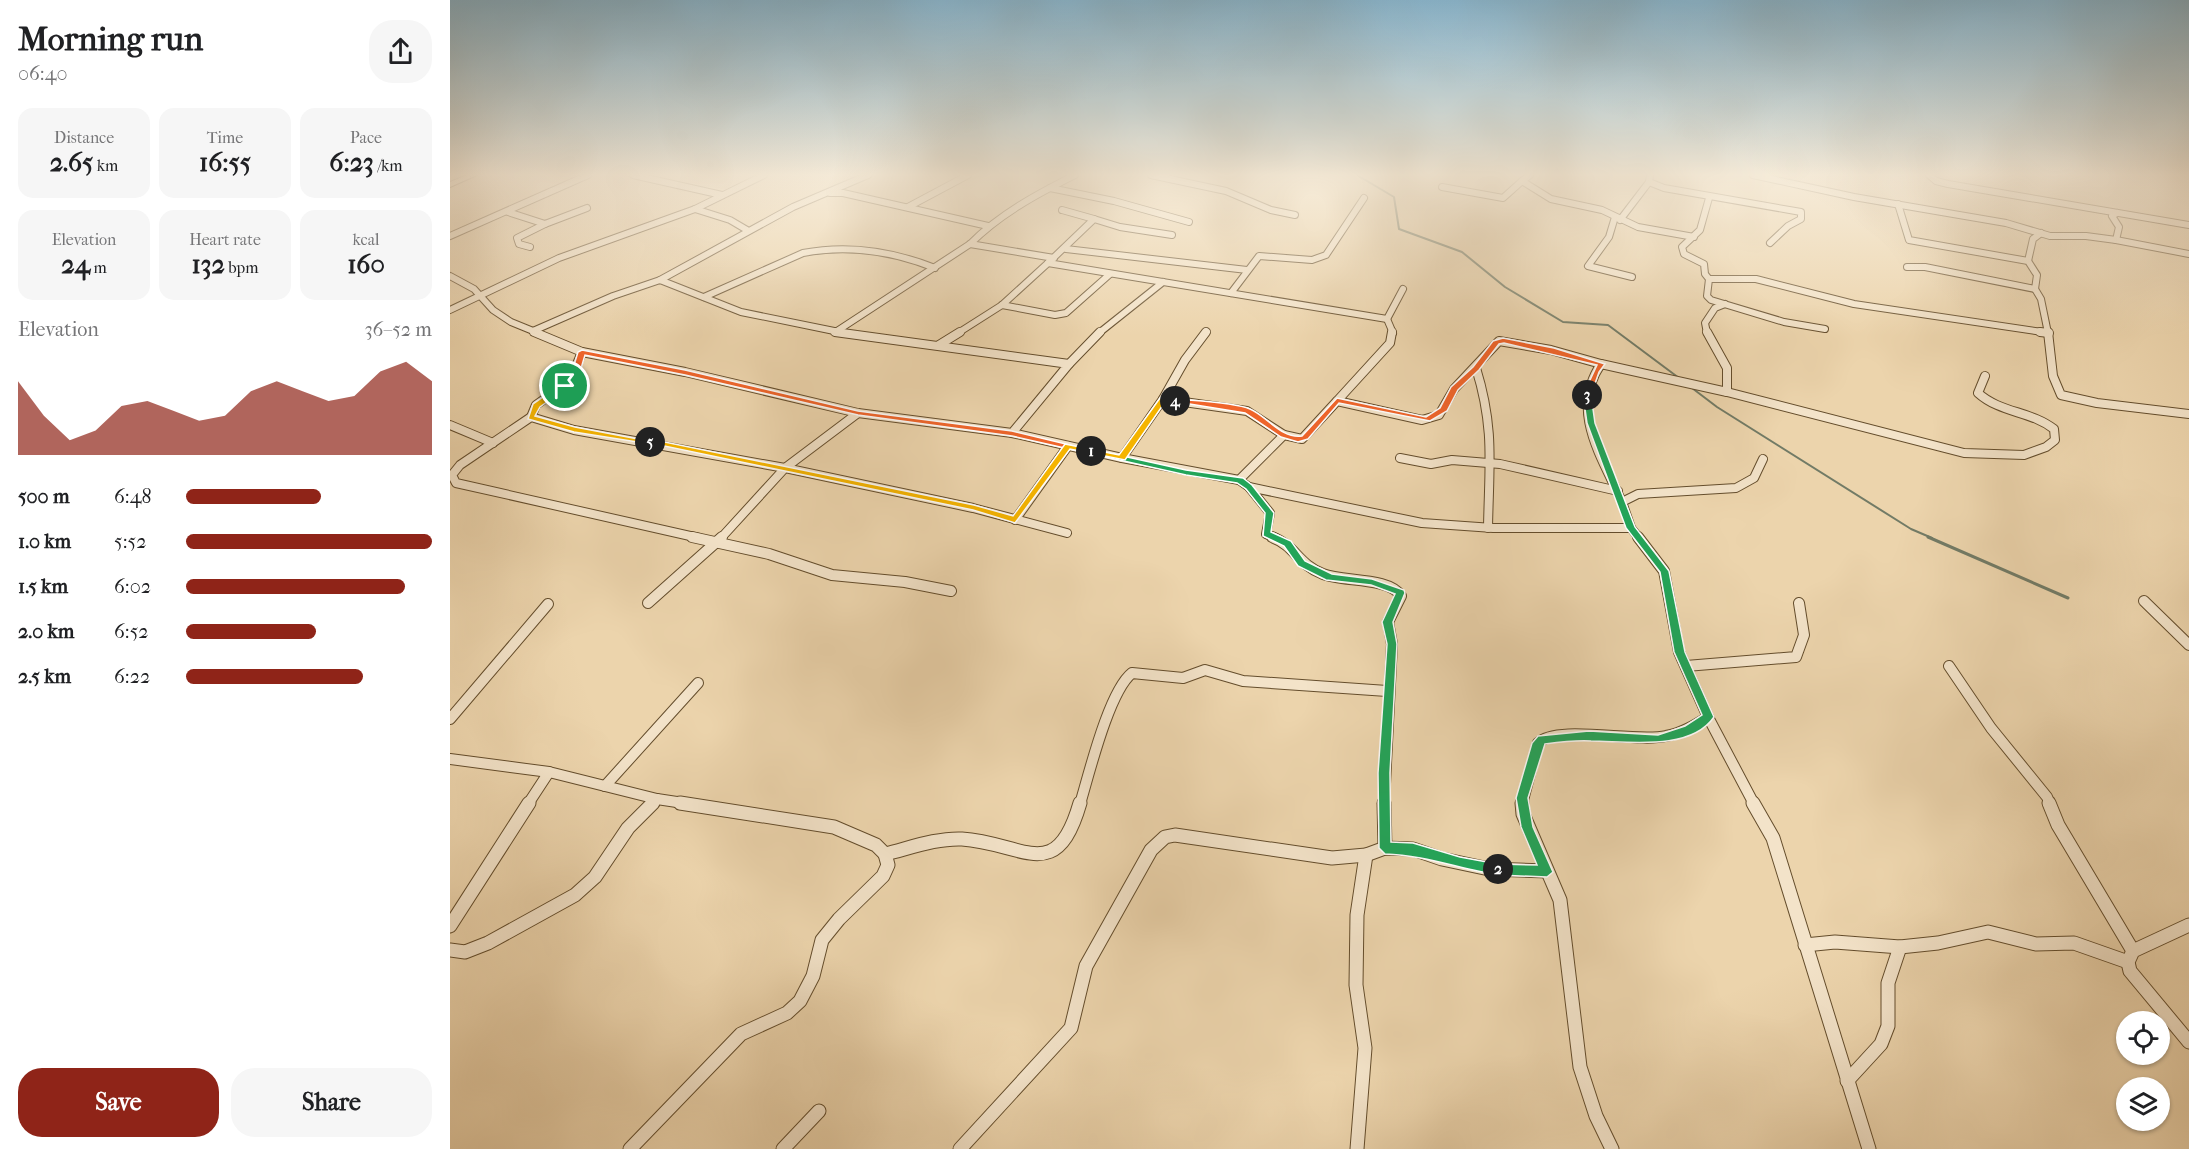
<!DOCTYPE html>
<meta charset="utf-8">
<style>
:root{--surface:#fff;--page:#f6f6f6;--text:#202124;--muted:#757577;--accent:#8f2418}
body{margin:0;font-family:"IM FELL French Canon",serif;background:var(--page);color:var(--text);height:100vh;display:flex;flex-direction:column;font-size:22px;white-space:nowrap}
*{box-sizing:border-box;margin:0}
p{font-size:20px;color:var(--muted)}
.icon{flex:none;width:33px;height:33px;fill:none;stroke:currentColor;stroke-width:2;stroke-linecap:round;stroke-linejoin:round}
.map{position:relative;flex:1;overflow:hidden}
.panel{display:flex;flex-direction:column;background:var(--surface);width:450px}
.panel>*{flex:none}
.fabs{position:absolute;left:1666px;top:1011px;display:grid;gap:12px}
.fabs a{display:grid;place-items:center;width:54px;height:54px;border-radius:50%;background:var(--surface);box-shadow:0 2px 4px #0004;font-size:30px}
.pin{position:absolute;display:grid;place-items:center;width:51px;height:51px;color:#fff;margin:-26px;border:3px solid #fff;border-radius:50%;box-shadow:0 2px 6px #0007}
.km{position:absolute;width:30px;height:30px;margin:-15px;border-radius:50%;background:#222;color:#fff;font-size:16px;line-height:30px;text-align:center}
.round{display:grid;place-items:center;flex:none;width:63px;height:63px;border-radius:24px;background:var(--page)}
.overview{display:flex;align-items:center;justify-content:space-between;height:102px;padding:0 18px}
h1{font-size:33px;font-weight:800;line-height:45px}
.metrics{display:grid;grid-template-columns:repeat(3,1fr);gap:9px;height:102px;padding:6px 18px}
.metrics div{display:grid;align-content:center;border-radius:15px;background:var(--page);text-align:center}
.metrics b{font-size:26px;font-weight:800}
.metrics small{font-size:16px;font-weight:400}
.metrics p{font-size:16px}
.chart{height:168px;padding:12px 18px}
.chart p{display:flex;justify-content:space-between}
.chart svg{width:100%;height:108px;margin-top:6px;fill:var(--accent);opacity:.7}
.cta{display:flex;gap:12px;margin-top:auto;padding:12px 18px}
.cta a{flex:1;height:69px;border-radius:24px;background:var(--accent);color:#fff;font-size:24px;font-weight:800;line-height:69px;text-align:center}
.cta a+a{background:var(--page);color:var(--text)}
ul{padding:0 18px;list-style:none;font-size:20px}
li{display:grid;grid-template-columns:96px 72px 1fr;align-items:center;height:45px}
li i{height:15px;border-radius:8px;background:var(--accent)}
main{display:flex;flex:1;min-height:0}
.map>svg:first-child{display:block}
</style>
<main>
<section class="panel">
<div class="overview"><div><h1>Morning run</h1><p>06:40</p></div><a class="round"><svg class="icon" aria-label="share" viewBox="0 0 24 24"><path d="M12 15V3M7 8l5-5 5 5M5 13v7h14v-7"/></svg></a></div>
<div class="metrics">
<div><p>Distance</p><b>2.65<small> km</small></b></div>
<div><p>Time</p><b>16:55</b></div>
<div><p>Pace</p><b>6:23<small> /km</small></b></div>
</div>
<div class="metrics">
<div><p>Elevation</p><b>24<small> m</small></b></div>
<div><p>Heart rate</p><b>132<small> bpm</small></b></div>
<div><p>kcal</p><b>160</b></div>
</div>
<div class="chart"><p><span>Elevation</span>36–52 m</p>
<svg viewBox="0 0 160 44" preserveAspectRatio="none"><path d="M0 44V14L10 28L20 38L30 34L40 24L50 22L60 26L70 30L80 28L90 18L100 14L110 18L120 22L130 20L140 10L150 6L160 14V44z"/></svg>
</div>
<ul>
<li><b>500 m</b>6:48<i style="width:55%"></i></li>
<li><b>1.0 km</b>5:52<i style="width:100%"></i></li>
<li><b>1.5 km</b>6:02<i style="width:89%"></i></li>
<li><b>2.0 km</b>6:52<i style="width:53%"></i></li>
<li><b>2.5 km</b>6:22<i style="width:72%"></i></li>
</ul>
<div class="cta"><a>Save</a><a>Share</a></div>
</section>
<div class="map">
<svg width="1739" height="1149" viewBox="0 0 1739 1149">
<rect width="100%" height="100%" fill="#ecd4ac"/>
<filter id="stains"><feTurbulence type="fractalNoise" baseFrequency=".00333" numOctaves="4"/><feColorMatrix values="0 0 0 0 .2 0 0 0 0 .09 0 0 0 0 .02 0 0 0 .5 -.17"/></filter>
<radialGradient id="worn" r=".72"><stop offset=".6" stop-color="#630" stop-opacity="0"/><stop offset="1" stop-color="#630" stop-opacity=".3"/></radialGradient>
<g fill="none" stroke-linecap="round" stroke-linejoin="round">
<g stroke="#727b66" stroke-width="2">
<path d="M907,175L944,197L949,229L1012,252L1055,287L1113,322L1158,325L1229,378"/>
<path d="M1242,388L1267,407L1461,529L1482,538"/>
</g>
<path stroke="#727b66" stroke-width="3" d="M1478,537L1618,598"/>
<defs>
<g id="street-far3">
<path d="M183,175L272,195"/>
<path d="M701,175L776,191L821,210L845,215"/>
<path d="M1080,175L1072,181L1101,199L1152,210L1188,227L1244,237"/>
<path d="M1200,175L1199,182L1214,188L1351,212V219L1338,226L1320,243"/>
<path d="M1303,175L1404,197L1556,223L1600,236H1636L1666,240L1669,227L1662,216L1667,213"/>
<path d="M1479,175L1486,181L1498,184L1739,225"/>
<path d="M992,187L1053,198L1072,181"/>
<path d="M600,188L664,201L739,222"/>
<path d="M380,193H393L538,226"/>
<path d="M1259,198L1250,230L1232,247L1234,254L1254,264L1255,274L1259,279L1257,296L1261,300L1334,322L1375,329"/>
<path d="M1448,204L1459,240L1578,261L1587,275L1585,289L1475,267H1457"/>
<path d="M458,207L518,175"/>
<path d="M245,209L280,220L297,230"/>
<path d="M612,210L644,219"/>
<path d="M58,212L95,224L137,208"/>
<path d="M1165,217L1159,237L1138,266L1182,277"/>
<path d="M1170,220L1199,182"/>
<path d="M0,236L138,175"/>
<path d="M1666,240L1739,254"/>
<path d="M520,244L604,258"/>
<path d="M80,247L69,244L67,238L95,224"/>
<path d="M616,249L797,270"/>
<path d="M1578,261L1583,239L1591,233"/>
<path d="M598,263L644,219L670,227L722,235"/>
<path d="M0,276L24,289L43,310L61,322L88,333"/>
<path d="M1259,279H1306L1404,304L1599,333"/>
<path d="M210,280L343,207L418,175"/>
<path d="M1585,289L1591,299L1598,333"/>
<path d="M781,293L809,256L862,260L876,255L914,198"/>
<path d="M254,297L353,253C399,244 442,251 485,268"/>
<path d="M552,305L605,315L616,313L660,274"/>
<path d="M0,310L109,258L245,209L314,175"/>
<path d="M937,319L943,333"/>
<path d="M83,331L163,296L210,280L291,312L394,333"/>
<path d="M387,331L520,244C550,214 587,194 625,175"/>
<path d="M508,333L552,305L598,263L937,319L953,289"/>
<path d="M649,333L713,282"/>
<path d="M1257,333L1255,323L1265,308L1275,304"/>
</g>
<g id="street-far2">
<path d="M84,332L132,352L235,372L408,413L562,433L619,364L385,332"/>
<path d="M1257,332L1277,368V392"/>
<path d="M1590,332L1599,333"/>
<path d="M1598,332L1603,376L1611,395L1647,403L1739,414"/>
<path d="M489,345L510,332"/>
<path d="M619,364L650,332"/>
<path d="M1026,368C1045,429 1039,466 1038,528"/>
<path d="M713,399L735,360L756,332"/>
<path d="M887,401L940,343L942,332"/>
<path d="M408,413L335,468L523,508L617,533"/>
<path d="M81,417L86,405L120,381L132,352"/>
<path d="M0,425L43,443"/>
<path d="M562,433L672,458L713,399L797,411L834,435L852,439L887,401L972,420L989,415L1004,389L1049,341L1101,350L1151,364"/>
<path d="M672,458L789,480"/>
<path d="M950,458L981,464L1002,460L1050,464L1168,491"/>
<path d="M799,487L972,523L1043,528H1181"/>
<path d="M1172,502C1152,457 1119,411 1151,364L1277,392L1514,453L1574,455L1596,447L1605,440L1604,429C1581,411 1550,413 1528,393L1535,376"/>
<path d="M565,520L618,446"/>
<path d="M249,538L6,483L2,475L10,465L81,417L124,430L335,468"/>
<path d="M271,538L335,468"/>
<path d="M826,538L816,534L820,513L799,487L789,480L834,435"/>
<path d="M1189,538L1181,528L1172,502L1188,494L1286,488L1304,478L1313,459"/>
</g>
<g id="street-far1">
<path d="M242,537L319,554L382,575L455,582L501,591"/>
<path d="M822,537C846,546 847,564 873,574C892,582 940,577 951,596L938,622L942,644L934,804"/>
<path d="M1694,601L1739,645"/>
<path d="M198,603L272,537"/>
<path d="M1236,666L1346,657L1354,635L1349,603"/>
<path d="M1499,666L1541,728L1597,797L1600,804"/>
<path d="M1258,717L1304,804"/>
<path d="M0,719L98,604"/>
<path d="M0,759L99,772L207,799L240,804"/>
<path d="M155,786L248,683"/>
<path d="M78,804L99,772"/>
<path d="M202,804L207,799"/>
<path d="M630,804C639,774 659,691 682,673L733,678L755,670L793,681L937,691"/>
<path d="M1072,804L1088,743C1107,724 1186,743 1216,736C1232,733 1245,725 1258,717L1229,652L1214,571L1188,537"/>
</g>
<g id="street">
<path d="M934,803L935,848"/>
<path d="M1072,803L1073,814L1110,900L1130,1067L1146,1116L1162,1149"/>
<path d="M1303,803L1323,838L1419,1149"/>
<path d="M1599,803L1608,825L1683,951"/>
<path d="M435,854C460,848 486,838 512,839C574,843 606,886 630,803"/>
<path d="M1739,925L1683,951L1678,962L1680,971L1739,1042"/>
<path d="M0,926L79,803"/>
<path d="M1355,945L1385,942L1450,947L1488,943L1538,932L1586,944L1624,943L1678,962"/>
<path d="M0,950L15,952L38,943L125,895L145,877L178,828L203,803"/>
<path d="M1397,1081L1431,1044L1438,1026V983L1450,947"/>
<path d="M180,1149L291,1034L337,1013L350,1001L363,976L372,940L389,919L433,876L438,865L435,854L426,845L384,827L230,803"/>
<path d="M333,1149L369,1111"/>
<path d="M510,1149L621,1028L636,966L701,850L715,837L725,835L882,858L916,855L935,848L963,849L992,859L1039,869L1097,871"/>
<path d="M907,1149L915,1048L906,985L907,915L916,855"/>
</g>
<path id="secondary" d="M17,175H27L0,187V182Z"/>
</defs>
<use href="#street-far3" stroke="#644d2c" stroke-width="8"/>
<use href="#street-far2" stroke="#644d2c" stroke-width="10"/>
<use href="#street-far1" stroke="#644d2c" stroke-width="12"/>
<use href="#street" stroke="#644d2c" stroke-width="15"/>
<use href="#secondary" stroke="#372002" stroke-width="2"/>
<use href="#street-far3" stroke="#f3e3c9" stroke-width="6"/>
<use href="#street-far2" stroke="#f3e3c9" stroke-width="8"/>
<use href="#street-far1" stroke="#f3e3c9" stroke-width="10"/>
<use href="#street" stroke="#f3e3c9" stroke-width="13"/>
<use href="#secondary" fill="#f3e3c9" fill-rule="evenodd"/>
</g>
<linearGradient id="sky" x2="0" y2="1"><stop stop-color="#88b6cf"/><stop offset="0.52" stop-color="#f6ecda"/><stop offset="1" stop-color="#f6ecda" stop-opacity="0"/></linearGradient>
<rect width="1739" height="336" fill="url(#sky)"/>
<path fill="#f0652b" stroke="#fff" stroke-width="1.5" d="M132,350L235,370L408,411L562,431L645,451L641,454L562,436L408,415L235,375L135,355L129,375L117,388H112L121,375L128,352Z"/>
<path fill="#22a559" stroke="#fff" stroke-width="1.5" d="M641,449L736,470L793,478L802,485L824,513L821,532L841,541L855,561L882,574L922,579L954,590L955,593L943,622L947,644L940,773L941,842L963,843L1010,857L1048,864L1054,869L1052,874L1048,875C1010,869 974,855 935,854L929,848L928,773L937,644L932,622L945,594L921,585L876,580L848,566L834,546L813,536L815,513L796,489L787,483L736,475L638,453Z"/>
<path fill="#22a559" stroke="#fff" stroke-width="1.5" d="M1137,392L1141,395L1145,423L1185,527L1219,571L1235,652L1264,717C1240,752 1176,741 1141,741C1126,740 1110,742 1095,744L1078,798L1083,827L1103,872L1097,877L1048,875L1041,869L1048,864L1087,865L1071,827L1066,798L1082,743L1088,736L1139,731L1208,735L1235,726L1252,715L1224,652L1210,572L1176,528L1137,423L1133,395Z"/>
<path fill="#f0652b" stroke="#fff" stroke-width="1.5" d="M1053,338L1104,348L1155,364L1149,372L1141,395L1137,397L1133,395L1147,365L1054,343L1049,344L1029,370L1008,390L997,411L980,421L889,403L858,439L848,442L831,437L795,413L721,401L725,399C745,401 783,402 800,409C817,416 831,439 852,436L887,398L976,417L990,408L1001,387L1023,367L1043,341Z"/>
<path fill="#f5b400" stroke="#fff" stroke-width="1.5" d="M710,398L729,401L725,403L715,402L675,460L620,449L565,523L523,510L195,442L200,439L524,505L563,516L615,444L669,455Z"/>
<path fill="#f5b400" stroke="#fff" stroke-width="1.5" d="M112,384L119,386L90,407L85,416L125,427L204,442L200,444L124,432L78,419L83,404Z"/>
<rect width="100%" height="100%" filter="url(#stains)"/>
<rect width="100%" height="100%" fill="url(#worn)"/>
</svg>
<div class="fabs">
<a><svg class="icon" aria-label="locate" viewBox="0 0 24 24"><circle cx="12" cy="12" r="6"/><path d="M12 2v4M12 18v4M2 12h4M18 12h4"/></svg></a>
<a><svg class="icon" aria-label="layers" viewBox="0 0 24 24"><path d="M12 4l9 5-9 5-9-5zM3 14l9 5 9-5"/></svg></a>
</div>
<div class="pin" style="left:115px;top:386px;background:#1e9e55"><svg class="icon" aria-label="arrive" viewBox="0 0 24 24"><path d="M6 21V4h12l-3 4 3 4H6"/></svg></div>
<b class="km" style="left:641px;top:451px">1</b>
<b class="km" style="left:1048px;top:869px">2</b>
<b class="km" style="left:1137px;top:395px">3</b>
<b class="km" style="left:725px;top:401px">4</b>
<b class="km" style="left:200px;top:442px">5</b>
</div>
</main>
